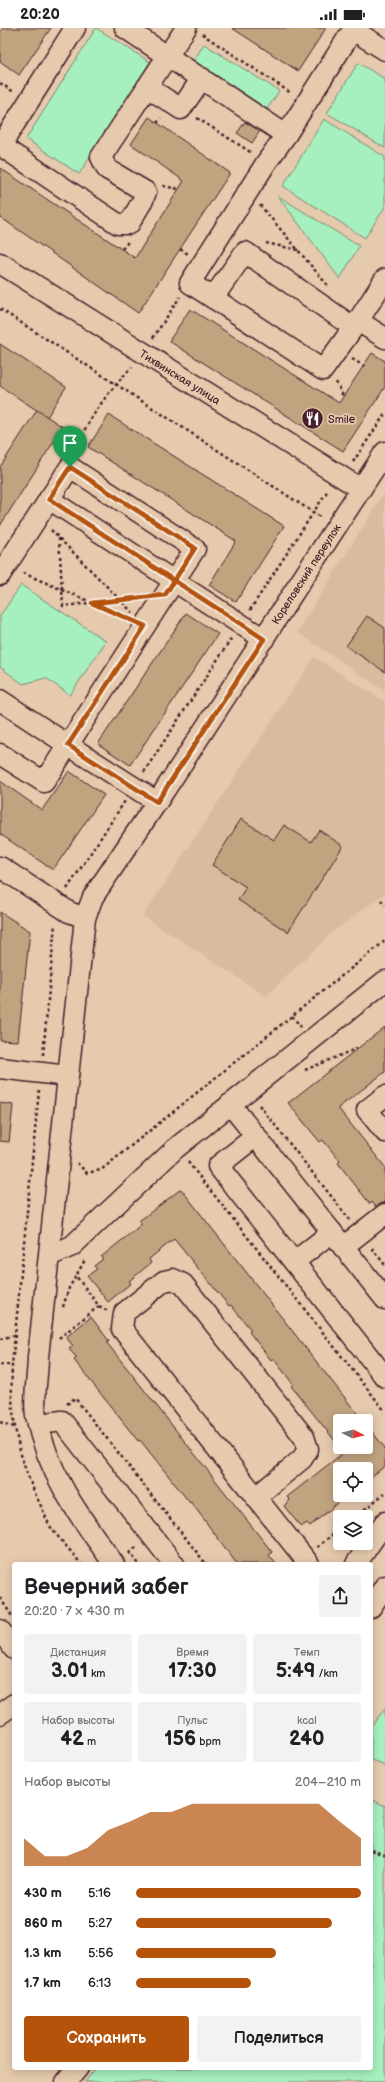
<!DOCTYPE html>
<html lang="ru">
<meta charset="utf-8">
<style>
:root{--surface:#fff;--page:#f2f2f2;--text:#202124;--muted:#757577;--accent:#b45309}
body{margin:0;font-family:"Balsamiq Sans",sans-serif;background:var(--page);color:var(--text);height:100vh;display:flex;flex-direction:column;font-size:15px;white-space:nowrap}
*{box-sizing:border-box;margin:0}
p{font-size:13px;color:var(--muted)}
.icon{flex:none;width:22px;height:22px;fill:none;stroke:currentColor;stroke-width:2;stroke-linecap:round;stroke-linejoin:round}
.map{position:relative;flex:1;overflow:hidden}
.drawer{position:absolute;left:12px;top:1534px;width:361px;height:508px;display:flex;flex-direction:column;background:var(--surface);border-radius:4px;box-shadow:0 2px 10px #0003}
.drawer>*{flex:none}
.needle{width:26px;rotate:96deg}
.fabs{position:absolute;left:333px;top:1386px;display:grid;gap:8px}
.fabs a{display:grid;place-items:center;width:40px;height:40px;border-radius:4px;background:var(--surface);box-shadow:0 2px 10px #0003;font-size:20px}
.pin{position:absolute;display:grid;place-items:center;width:34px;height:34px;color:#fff;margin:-41px -17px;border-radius:50% 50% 50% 0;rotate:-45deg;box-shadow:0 0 4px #0007}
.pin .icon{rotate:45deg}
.round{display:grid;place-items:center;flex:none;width:42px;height:42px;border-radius:4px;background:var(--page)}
.overview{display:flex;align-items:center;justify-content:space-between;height:68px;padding:0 12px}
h1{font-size:22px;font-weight:800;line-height:30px}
.figures{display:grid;grid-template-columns:repeat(3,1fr);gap:6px;height:68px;padding:4px 12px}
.figures div{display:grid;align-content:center;border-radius:4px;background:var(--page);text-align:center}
.figures b{font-size:20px;font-weight:800}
.figures small{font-size:11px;font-weight:400}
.figures p{font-size:11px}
.chart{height:112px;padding:8px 12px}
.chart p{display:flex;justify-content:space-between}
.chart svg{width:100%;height:72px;margin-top:4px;fill:var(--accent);opacity:.7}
.cta{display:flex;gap:8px;margin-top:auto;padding:8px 12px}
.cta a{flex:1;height:46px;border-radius:4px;background:var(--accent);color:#fff;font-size:16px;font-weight:800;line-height:46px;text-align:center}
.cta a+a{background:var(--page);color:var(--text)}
ul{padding:0 12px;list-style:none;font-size:13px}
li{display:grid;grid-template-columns:64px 48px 1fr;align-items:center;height:30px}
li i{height:10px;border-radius:5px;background:var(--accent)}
.status{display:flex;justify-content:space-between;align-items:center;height:28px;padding:0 20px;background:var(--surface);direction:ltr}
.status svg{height:11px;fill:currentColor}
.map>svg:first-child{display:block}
</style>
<div class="status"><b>20:20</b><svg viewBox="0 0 49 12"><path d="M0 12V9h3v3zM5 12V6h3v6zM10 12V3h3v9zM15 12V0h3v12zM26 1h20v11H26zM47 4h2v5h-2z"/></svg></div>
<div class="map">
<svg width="385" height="2054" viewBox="0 0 385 2054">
<rect width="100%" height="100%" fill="#e5caad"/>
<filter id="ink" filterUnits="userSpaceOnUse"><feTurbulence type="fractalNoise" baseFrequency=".025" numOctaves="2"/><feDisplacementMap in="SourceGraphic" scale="8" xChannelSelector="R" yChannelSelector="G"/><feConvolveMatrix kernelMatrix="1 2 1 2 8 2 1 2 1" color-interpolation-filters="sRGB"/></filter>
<g filter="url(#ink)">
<g fill="#d7bc9e">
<path d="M385,464V663L297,604Z"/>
<path d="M314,629L385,674V865L334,903L266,968L143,888Z"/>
</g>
<g fill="#a6f0bf" stroke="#788875">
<path d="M96,0L150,34L79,146L26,111Z"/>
<path d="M204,16L279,63L265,84L191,37Z"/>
<path d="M358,35L385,51V120L327,85Z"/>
<path d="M324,91L385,129V179L365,210L283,158Z"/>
<path d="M278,168L359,218L340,251Z"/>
<path d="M21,557L106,613L70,667L46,650L23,656L0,639V588Z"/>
<path d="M385,1681V1737L371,1732V1698Z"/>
<path d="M371,1771L385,1778V2054H85L96,2040H371Z"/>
</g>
<g fill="#c0a480" stroke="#4a1f2b">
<path d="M3,0H51L19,47L0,33V4Z"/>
<path d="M232,0H326L298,43Z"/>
<path d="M149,89L230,145L138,285L0,189V140L135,230L184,153L131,116Z"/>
<path d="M245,94L260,103L252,115L237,105Z"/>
<path d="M190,281L339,375L372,325L385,333V359L343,423L169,313Z"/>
<path d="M0,316L66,359L47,389L0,358Z"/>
<path d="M37,382L63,399L0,498V439Z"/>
<path d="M109,387L284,498L236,574L209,557L236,513L88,419Z"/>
<path d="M186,585L218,606L130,737L98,716Z"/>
<path d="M367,588L385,600V644L346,618Z"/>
<path d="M69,743L104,767L53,842L0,806V753L42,782Z"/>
<path d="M241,791L274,812L284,797L311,814L319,802L343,818L288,904L238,872L246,859L212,837Z"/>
<path d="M0,884L30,903L18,1013L0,1012Z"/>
<path d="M385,999V1044L338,1080L385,1139V1175L376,1179L372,1174L370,1176L338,1135L340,1133L323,1112L320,1114L288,1075Z"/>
<path d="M0,1075L13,1077L9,1114L0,1113Z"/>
<path d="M181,1161L363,1393H340V1419L291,1358L293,1356L273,1330L271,1332L249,1304L251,1302L231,1277L229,1278L174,1211L149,1231L151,1235L129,1253L131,1255L108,1274L87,1248L97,1241L94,1238L103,1231L101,1229L142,1196L139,1193Z"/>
<path d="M91,1289L109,1313L107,1315L272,1524L269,1527L276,1536H237L191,1474L190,1475L140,1412L138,1413L74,1332L77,1330L69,1321L73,1318L66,1309Z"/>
<path d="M366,1396L385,1420V1438L366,1453V1441H340V1473L310,1498L307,1495L301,1499L284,1478L290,1472L287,1469L343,1425L338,1419H366Z"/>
</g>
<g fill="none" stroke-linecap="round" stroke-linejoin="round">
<defs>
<g id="minor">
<path d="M75,0L5,111L7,122L118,196H129L143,172L146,164L107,141L101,129L186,0"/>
<path d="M125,0L286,107L354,0"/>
<path d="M353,2L385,22"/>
<path d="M147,59L181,81L202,50"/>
<path d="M0,235L361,461"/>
<path d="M385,251L358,293L385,310"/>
<path d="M213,270L190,255L266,135L286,107"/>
<path d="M353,299L245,224L213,270L323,342L358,293"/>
<path d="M0,547L70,439L195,521L174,553L264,611"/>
<path d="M0,672L68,717L174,553L49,471"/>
<path d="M0,726L44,754L68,717L157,774"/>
<path d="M0,839L69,884L85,890"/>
<path d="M0,1040L68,1048"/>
<path d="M385,1068L367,1082L385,1104"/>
<path d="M230,1076L385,1271"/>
<path d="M256,1108L218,1138L385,1349"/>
<path d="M343,1219L385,1186"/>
<path d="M49,1228L72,1218L176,1120L385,953"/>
<path d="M294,1234L332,1204"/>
<path d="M39,1396L62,1393L174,1536"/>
<path d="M256,1469L302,1431L308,1421L304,1409L183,1256L173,1251L164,1253L124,1285L122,1301L309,1536"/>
<path d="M114,1536C80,1489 48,1447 36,1388C33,1371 38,1346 38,1329L85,890L93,869L157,774L385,424"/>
<path d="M356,1536L385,1494"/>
<path d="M371,1579L385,1558"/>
<path d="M0,1602L14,1621"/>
<path d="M0,1686L14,1676"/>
<path d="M66,2054L78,2040"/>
</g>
</defs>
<use href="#minor" stroke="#4a1f2b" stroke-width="23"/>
<g stroke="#4a1f2b" stroke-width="2.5" stroke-dasharray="3 3" stroke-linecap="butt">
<path d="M202,6L291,65"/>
<path d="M0,55L14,64"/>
<path d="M197,90L252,125"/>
<path d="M157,95L161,90"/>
<path d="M163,158L179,161"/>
<path d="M260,177L329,259"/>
<path d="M266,215L298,222"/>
<path d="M122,221L128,214"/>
<path d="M180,221L188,226"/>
<path d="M0,281L322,490"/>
<path d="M153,310L180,269"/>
<path d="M352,331L364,338"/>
<path d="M336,354L343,368"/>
<path d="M75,424C85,394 110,361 132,339"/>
<path d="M353,434L385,386"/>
<path d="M51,502L133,585"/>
<path d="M59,510L63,578L143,569"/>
<path d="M23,545L128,590"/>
<path d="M250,582L328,462"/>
<path d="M144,744L231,611"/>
<path d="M67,861L125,773"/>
<path d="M381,872L385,877"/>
<path d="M292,988L301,999"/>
<path d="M43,1027L55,896"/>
<path d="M305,1042L358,1020"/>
<path d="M39,1062L12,1337C10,1388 17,1429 40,1476C44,1484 47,1494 52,1501C61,1513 72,1524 81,1536"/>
<path d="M259,1077L350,1192"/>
<path d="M188,1134L385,1383"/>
<path d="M77,1135L87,1145L101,1142L385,913"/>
<path d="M372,1220L385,1237"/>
<path d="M99,1278L108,1283"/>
<path d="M63,1279L69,1260L85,1232"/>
<path d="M59,1310L99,1278L76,1248"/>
<path d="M0,1311L15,1307"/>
<path d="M0,1337H12"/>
<path d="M67,1376L75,1370L206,1536"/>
<path d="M0,1394L14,1399"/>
<path d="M355,1489L385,1465"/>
<path d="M317,1519L340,1501"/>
<path d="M129,1524L139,1536"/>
<path d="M129,1525L138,1518"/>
<path d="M0,1570L12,1588"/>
<path d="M371,1822L385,1827"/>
</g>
<use href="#minor" stroke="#e5caad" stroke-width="20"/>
</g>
</g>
<g fill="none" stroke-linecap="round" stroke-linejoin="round" filter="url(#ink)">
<defs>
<path id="route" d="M70,439L195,520L165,567L92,575L145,598L68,717L157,774L264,611C192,564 121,518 49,471L70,439"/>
</defs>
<use href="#route" stroke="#fff" stroke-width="8"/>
<use href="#route" stroke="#b45309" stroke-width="5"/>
</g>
<defs>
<symbol id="restaurant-disc" viewBox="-11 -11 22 22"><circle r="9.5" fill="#4a1f2b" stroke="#e5caad"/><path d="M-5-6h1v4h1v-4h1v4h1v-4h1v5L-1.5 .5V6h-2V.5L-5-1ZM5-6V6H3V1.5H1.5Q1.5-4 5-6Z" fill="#fff"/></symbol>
</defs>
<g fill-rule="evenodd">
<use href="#restaurant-disc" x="300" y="378" width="25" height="25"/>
</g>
<g text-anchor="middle" stroke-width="3.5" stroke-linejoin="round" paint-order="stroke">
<g font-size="11" fill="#4a1f2b" stroke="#e5caad">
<text transform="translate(180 349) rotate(32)" y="4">Тихвинская улица</text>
<text transform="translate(306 546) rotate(-57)" y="4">Кореловский переулок</text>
</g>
<g font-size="11" fill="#4a1f2b" stroke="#e5caad" text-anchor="start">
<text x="328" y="395">Smile</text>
</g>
</g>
</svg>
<div class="fabs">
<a><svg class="needle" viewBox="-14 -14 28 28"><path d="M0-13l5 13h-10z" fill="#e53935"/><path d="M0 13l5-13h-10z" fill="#757577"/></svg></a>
<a><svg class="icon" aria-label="locate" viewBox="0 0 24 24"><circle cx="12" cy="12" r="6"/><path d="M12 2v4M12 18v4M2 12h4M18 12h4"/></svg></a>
<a><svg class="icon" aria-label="layers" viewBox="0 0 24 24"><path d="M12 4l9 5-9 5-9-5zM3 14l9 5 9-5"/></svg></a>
</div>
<div class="pin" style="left:70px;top:439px;background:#1e9e55"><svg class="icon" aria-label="arrive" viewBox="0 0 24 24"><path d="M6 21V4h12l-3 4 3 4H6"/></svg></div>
<section class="drawer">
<div class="overview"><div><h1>Вечерний забег</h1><p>20:20 · 7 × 430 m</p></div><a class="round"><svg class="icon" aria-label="share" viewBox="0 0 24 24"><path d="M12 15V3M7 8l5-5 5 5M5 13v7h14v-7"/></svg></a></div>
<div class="figures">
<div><p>Дистанция</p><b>3.01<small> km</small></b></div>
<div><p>Время</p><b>17:30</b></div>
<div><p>Темп</p><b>5:49<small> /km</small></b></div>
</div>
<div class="figures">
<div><p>Набор высоты</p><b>42<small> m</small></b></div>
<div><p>Пульс</p><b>156<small> bpm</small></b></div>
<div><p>kcal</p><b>240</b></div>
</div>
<div class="chart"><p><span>Набор высоты</span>204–210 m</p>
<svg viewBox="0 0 160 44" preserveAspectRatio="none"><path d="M0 44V27L10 38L20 38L30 33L40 22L50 17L60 11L70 11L80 6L90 6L100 6L110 6L120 6L130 6L140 6L150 17L160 27V44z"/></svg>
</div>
<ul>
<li><b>430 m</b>5:16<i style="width:100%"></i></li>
<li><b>860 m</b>5:27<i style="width:87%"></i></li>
<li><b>1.3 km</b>5:56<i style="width:62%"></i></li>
<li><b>1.7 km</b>6:13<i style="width:51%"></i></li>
</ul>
<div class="cta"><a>Сохранить</a><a>Поделиться</a></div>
</section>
</div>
